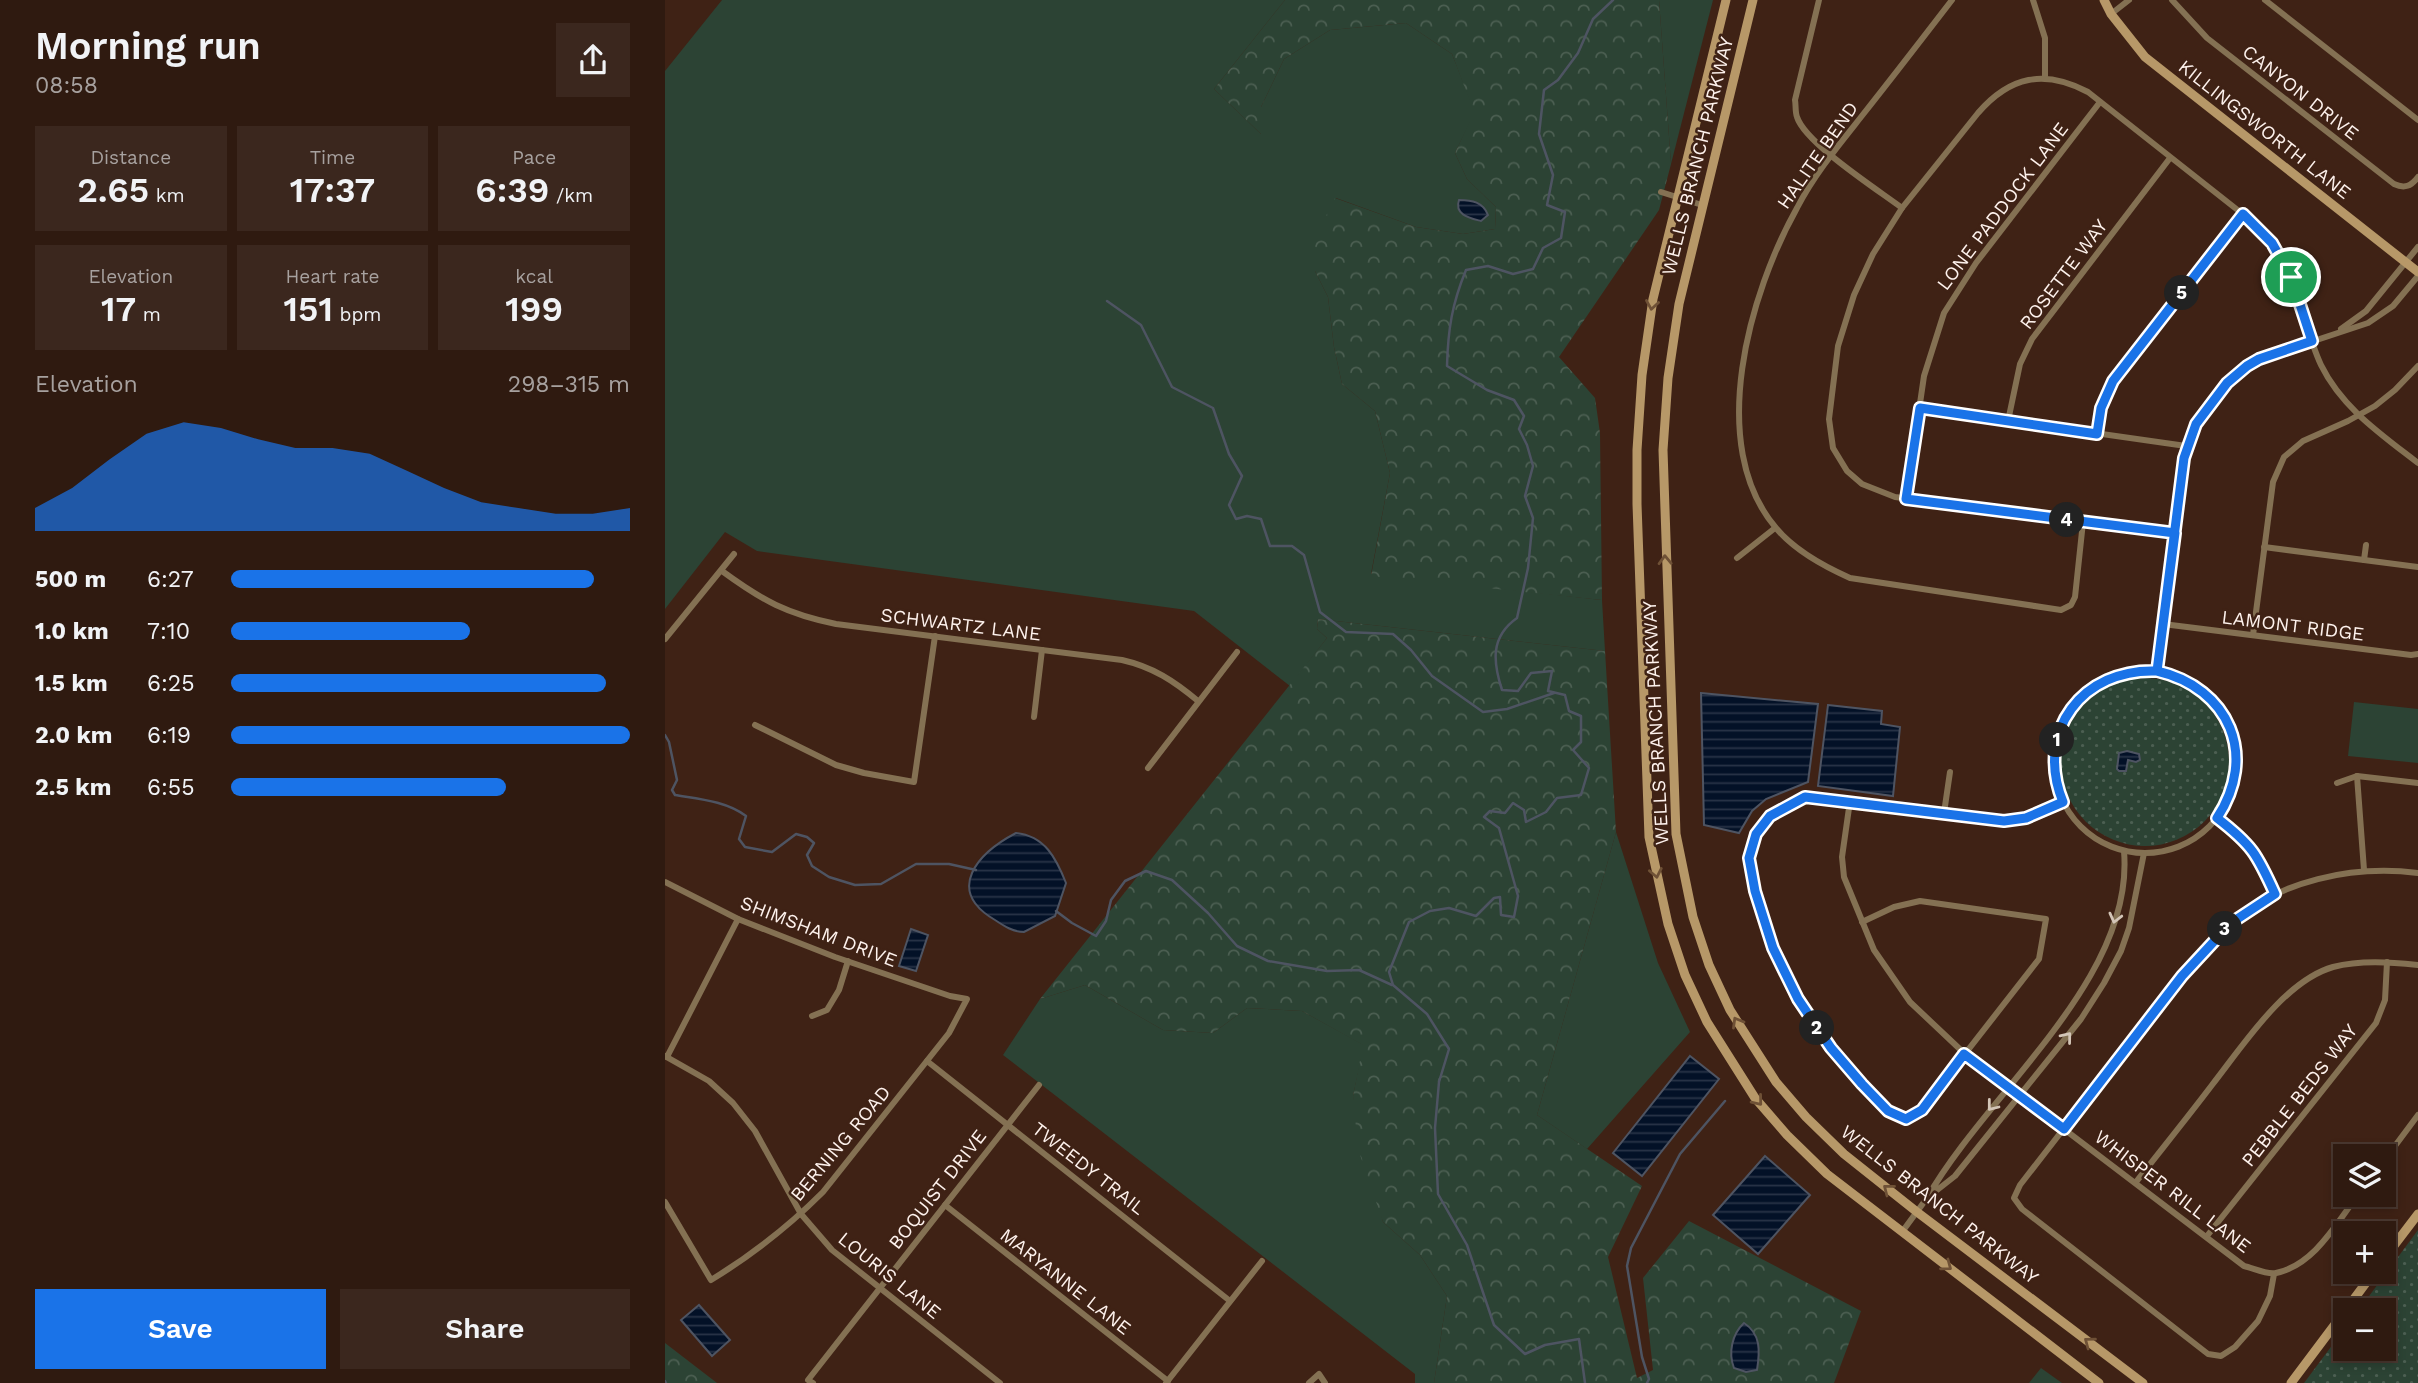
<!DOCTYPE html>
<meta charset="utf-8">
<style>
:root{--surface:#2f1a10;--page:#3b271e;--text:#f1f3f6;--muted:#a7a19f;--line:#4a3830;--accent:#1a73e8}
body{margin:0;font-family:"Work Sans",sans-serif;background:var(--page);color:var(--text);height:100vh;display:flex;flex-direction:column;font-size:26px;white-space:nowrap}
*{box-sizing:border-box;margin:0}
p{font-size:23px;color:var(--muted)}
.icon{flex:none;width:38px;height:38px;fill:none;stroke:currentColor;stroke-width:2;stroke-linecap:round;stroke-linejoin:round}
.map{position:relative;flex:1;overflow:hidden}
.drawer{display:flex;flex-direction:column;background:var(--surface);width:665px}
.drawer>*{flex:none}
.fabs{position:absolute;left:1668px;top:1144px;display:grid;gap:14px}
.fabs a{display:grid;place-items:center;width:63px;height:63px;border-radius:0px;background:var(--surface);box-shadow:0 4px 10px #0003,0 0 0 2px var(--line);font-size:35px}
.pin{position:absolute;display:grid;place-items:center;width:60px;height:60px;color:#fff;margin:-30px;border:4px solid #fff;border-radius:50%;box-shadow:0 2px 7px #0007}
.km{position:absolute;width:35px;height:35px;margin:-18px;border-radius:50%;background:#222;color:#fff;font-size:19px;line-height:35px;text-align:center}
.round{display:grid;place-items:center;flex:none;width:74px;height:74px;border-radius:0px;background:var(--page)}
.overview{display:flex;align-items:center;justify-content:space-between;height:119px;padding:0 35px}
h1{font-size:38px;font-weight:600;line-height:52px}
.figures{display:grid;grid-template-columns:repeat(3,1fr);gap:10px;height:119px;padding:7px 35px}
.figures div{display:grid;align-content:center;border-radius:0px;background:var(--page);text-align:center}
.figures b{font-size:35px;font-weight:600}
.figures small{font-size:19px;font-weight:400}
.figures p{font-size:19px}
.chart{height:196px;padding:14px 35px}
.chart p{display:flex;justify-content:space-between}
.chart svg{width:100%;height:126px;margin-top:7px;fill:var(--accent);opacity:.7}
.cta{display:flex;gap:14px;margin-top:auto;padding:14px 35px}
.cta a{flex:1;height:80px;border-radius:0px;background:var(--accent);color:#fff;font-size:28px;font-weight:600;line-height:80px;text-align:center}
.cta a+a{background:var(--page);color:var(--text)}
ul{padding:0 35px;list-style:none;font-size:23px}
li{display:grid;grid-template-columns:112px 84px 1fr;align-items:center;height:52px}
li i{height:18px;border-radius:9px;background:var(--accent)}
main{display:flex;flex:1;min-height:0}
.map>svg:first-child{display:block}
</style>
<main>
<section class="drawer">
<div class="overview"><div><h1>Morning run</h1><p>08:58</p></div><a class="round"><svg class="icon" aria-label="share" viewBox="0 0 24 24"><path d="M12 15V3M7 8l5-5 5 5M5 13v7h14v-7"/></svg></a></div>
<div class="figures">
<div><p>Distance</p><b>2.65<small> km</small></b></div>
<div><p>Time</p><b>17:37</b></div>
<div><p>Pace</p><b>6:39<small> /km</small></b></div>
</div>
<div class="figures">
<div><p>Elevation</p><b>17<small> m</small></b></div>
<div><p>Heart rate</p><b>151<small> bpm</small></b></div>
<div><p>kcal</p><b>199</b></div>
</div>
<div class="chart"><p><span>Elevation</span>298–315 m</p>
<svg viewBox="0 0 160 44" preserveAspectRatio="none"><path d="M0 44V36L10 29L20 19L30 10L40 6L50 8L60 12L70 15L80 15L90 17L100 23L110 29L120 34L130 36L140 38L150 38L160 36V44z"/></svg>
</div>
<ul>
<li><b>500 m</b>6:27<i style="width:91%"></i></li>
<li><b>1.0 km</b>7:10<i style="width:60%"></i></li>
<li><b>1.5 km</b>6:25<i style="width:94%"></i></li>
<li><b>2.0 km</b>6:19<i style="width:100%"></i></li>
<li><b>2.5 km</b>6:55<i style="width:69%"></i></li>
</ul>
<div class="cta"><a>Save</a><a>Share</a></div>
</section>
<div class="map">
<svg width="1753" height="1383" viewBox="0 0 1753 1383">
<defs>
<pattern id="forest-crowns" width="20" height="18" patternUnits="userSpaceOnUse" patternTransform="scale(1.75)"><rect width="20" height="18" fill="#2c4334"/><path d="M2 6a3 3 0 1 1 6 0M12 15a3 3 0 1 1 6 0" fill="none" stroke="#4c5f52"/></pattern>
<pattern id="park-dots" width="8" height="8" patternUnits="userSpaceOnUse" patternTransform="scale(1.75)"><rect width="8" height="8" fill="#2c4334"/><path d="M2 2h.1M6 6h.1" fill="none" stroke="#4c5f52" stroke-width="1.8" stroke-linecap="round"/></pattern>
<pattern id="water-rules" width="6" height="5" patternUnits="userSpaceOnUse" patternTransform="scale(1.75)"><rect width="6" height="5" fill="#031127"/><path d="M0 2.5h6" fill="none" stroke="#293447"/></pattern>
</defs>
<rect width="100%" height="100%" fill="#3f2215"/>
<g fill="#2c4334">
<path d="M57,0H620L549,89L596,134V107L619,59L665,30L741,23L787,54L810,112L790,153L802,179L831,207L830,229L798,234L751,227L671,198L650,271L663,297L669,347L677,384L710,411L725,473L706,574L937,600L940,651L653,619L652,629L662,638L625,686L529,611L92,551L60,532L0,609V71Z"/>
<path d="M994,0H1048L1006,164Z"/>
<path d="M1689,702L1753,709V763L1683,756Z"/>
<path d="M951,832L993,963L1025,1032L922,1149L872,1115Z"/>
<path d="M420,985L498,1030L548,1033L582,1008L637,1011L699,1045L688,1096L718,1222L755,1255L782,1296L769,1383H750V1374L338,1055L375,999Z"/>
<path d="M1376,1368L1397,1383H1364Z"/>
</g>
<g fill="url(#forest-crowns)">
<path d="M620,0H994L1006,164L994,210L894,357L930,398L935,433L937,600L706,576L725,473L710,411L677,384L669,347L663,297L650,271L647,254L659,220L670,198L751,227L798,234L830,229L831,207L802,179L790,153L809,112L787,54L741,23L665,30L619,59L596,107L597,135L549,89Z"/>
<path d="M653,619L940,651L951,832L872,1115L977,1186L943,1257L972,1378L988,1370L978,1278L1024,1221L1196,1311L1169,1383H769L782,1296L755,1255L718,1222L693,1149L688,1096L698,1045L637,1011L582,1008L548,1033L498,1030L420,985L375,999L662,638L652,629Z"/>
<path d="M0,1343L52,1383H0Z"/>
</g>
<g fill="url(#park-dots)">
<circle cx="1480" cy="762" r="84"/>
<path d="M1753,1230V1383H1639L1680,1328V1349H1718V1311H1693Z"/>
</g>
<g fill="url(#water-rules)" stroke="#4e5462" stroke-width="2">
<path d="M794,200C807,200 818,202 823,215L816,221C805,218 789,215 794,200Z"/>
<path d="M1036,693L1153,704L1143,782L1101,799L1087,811L1074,833L1039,825Z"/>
<path d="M1163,705L1217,711L1216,724L1235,727L1228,796L1153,786Z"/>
<path d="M1462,751L1474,754L1475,760L1471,762L1463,760L1461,771H1454L1452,769L1454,753Z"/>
<path d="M351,833C380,836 391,858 401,883L390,916L359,932C348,932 339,926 330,920C279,890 313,853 351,833Z"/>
<path d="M246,929L263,935L251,971L234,966Z"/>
<path d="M1025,1056L1054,1079L977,1176L948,1153Z"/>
<path d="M1100,1156L1145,1195L1093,1254L1048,1215Z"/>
<path d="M34,1305L65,1340L47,1356L16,1320Z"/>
<path d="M1079,1323C1096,1334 1095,1351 1092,1370L1081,1372L1069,1368C1063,1353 1067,1334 1079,1323Z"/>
</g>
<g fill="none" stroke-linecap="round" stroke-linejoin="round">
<g stroke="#4e5462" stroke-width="2.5">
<path d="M442,301L476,325L507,387L548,408L564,454L577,476L564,505L571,519L582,516L596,519L605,546H627L639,555L655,612L681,632L728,634L746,650L767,676L818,712L842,709L889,693"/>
<path d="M0,735L4,742L12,780L7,790L10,795C34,799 61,801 81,816L74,839L80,847L107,852L131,834L142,837L149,843L142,855L147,866L164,877L190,885L216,884L251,864H284L311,870"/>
<path d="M391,911L407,923L431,936L441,921L446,900L460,881L481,871L507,880L543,913L572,946L603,961L662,971L694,970L727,985"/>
<path d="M0,1381L1,1383"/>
<path d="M920,1383L914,1339L880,1345L860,1354L829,1325L802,1245L773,1194L770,1128L774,1082L784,1049L762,1014L728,985L724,972L744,922L765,911L784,908L811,916L829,898L835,897L836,915L849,917L853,896L834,828L819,817L825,811L840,813L848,803L859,810L861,822L881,812L892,798L916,795L924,768L908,750L916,742V716L904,711L900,695L883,691L887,671L866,673L853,691L837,690C828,662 825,637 852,618L863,568L868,518L860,496L868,466L862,445L854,429L859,416L849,400L822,390L782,366C783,329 787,304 801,270L823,266L848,274L868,269L878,248L896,238L900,212L882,205L888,175L874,134L879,90L893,80L913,53L928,19L948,0"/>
<path d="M982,1383L984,1379L977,1357L962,1266L966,1248L1015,1154L1060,1101"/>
</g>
<g stroke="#847153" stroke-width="6">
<path d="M1154,0L1130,100C1131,105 1130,112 1132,117C1140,143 1213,190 1237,208"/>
<path d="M1287,0C1257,39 1227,78 1196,117C1173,146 1149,175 1132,208C1085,292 1040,445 1111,528C1130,551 1158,566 1185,578L1396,610L1406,605L1410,597L1418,522"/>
<path d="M1368,0L1380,38V77"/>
<path d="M1507,0L1542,38L1729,184C1740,189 1746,186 1753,177"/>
<path d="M1600,0L1753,120"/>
<path d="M1446,14L1464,0"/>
<path d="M996,192L1037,205"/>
<path d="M1626,277L1641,270"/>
<path d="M1676,329L1701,311L1753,247"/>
<path d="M1255,408L1521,446"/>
<path d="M1343,421L1355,364L1367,339L1505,158"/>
<path d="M1432,434L1436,408L1448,381L1578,214"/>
<path d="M1241,499L1259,376L1279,313L1311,263L1435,102"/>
<path d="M1510,533L1230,497L1197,484L1182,471L1168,448L1164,419L1173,346L1189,295L1208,254L1237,208L1313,113C1345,76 1379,69 1423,92L1584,219C1598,232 1612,247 1620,264C1636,296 1641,333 1656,365C1677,408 1717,435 1753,463"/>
<path d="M1599,547L1753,567"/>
<path d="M1072,558L1110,528"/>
<path d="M1699,560L1701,545"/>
<path d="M57,571C98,601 122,614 171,624L457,660C488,667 509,681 533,701"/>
<path d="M1498,624L1746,655L1753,654"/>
<path d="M1588,635L1608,482L1619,457L1638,441L1683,421L1710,406L1730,390L1753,366"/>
<path d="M0,639L69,554"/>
<circle cx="1480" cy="762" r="91"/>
<path d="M1492,671L1519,458L1531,424L1543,405L1569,375L1594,359L1703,323L1728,306L1753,276"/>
<path d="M369,717L377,650"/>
<path d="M90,725L171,765L199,773L249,782L270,636"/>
<path d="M483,768L572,652"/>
<path d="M1692,776L1699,870"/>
<path d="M1672,783L1692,776L1753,783"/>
<path d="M1185,801L1177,857L1179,877L1209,950L1245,1002L1299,1053L1579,1266C1588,1268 1602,1275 1611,1273C1649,1265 1671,1224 1693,1195"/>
<path d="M1279,813L1285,772"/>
<path d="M1552,818C1587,845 1592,854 1610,894"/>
<path d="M1459,851C1470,979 1322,1092 1262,1198L1290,1176L1416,1019L1439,983L1456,951L1464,928L1479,853"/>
<path d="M0,882L73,919L170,957L285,996L302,999L284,1033L158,1192C124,1226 87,1255 46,1280L0,1202"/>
<path d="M1197,922L1229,907L1255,901L1381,919L1374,959L1257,1109L1241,1119L1223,1110L1197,1084L1166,1048L1133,999L1108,948L1090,891L1084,858L1091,834L1105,815L1140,797L1339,821L1361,818L1398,802"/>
<path d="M147,1016L162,1010L174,990L183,961"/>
<path d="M0,1056L44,1081L68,1103L90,1131L136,1214L167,1250L335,1383"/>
<path d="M2,1057L73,919"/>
<path d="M262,1061L565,1301"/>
<path d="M1718,1162L1753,1115"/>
<path d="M1471,1182C1496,1150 1522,1118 1547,1085C1577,1047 1619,981 1668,967C1695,960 1725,962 1753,965"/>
<path d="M280,1205L503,1381"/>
<path d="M1237,1232L1262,1198"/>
<path d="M1542,1236L1711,1023L1720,1000L1722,962"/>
<path d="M1609,1274L1605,1296L1593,1321L1570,1347L1556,1356L1543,1354L1357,1209L1349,1198L1355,1185C1393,1136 1431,1087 1469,1038C1499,999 1528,958 1564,925C1614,880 1688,865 1753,873"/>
<path d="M148,1383L143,1380L374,1085"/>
<path d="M501,1383L597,1261"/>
<path d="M644,1383L654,1374L660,1383"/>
</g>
<g stroke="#b79868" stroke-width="9">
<path d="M1061,0L988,299L977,375L972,450V504L984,837L1003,924L1020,975L1042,1022L1090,1098L1122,1135L1162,1174L1434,1383"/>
<path d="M1088,0L1014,304L1003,378L998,450L1011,834L1028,917L1044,965L1065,1010L1111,1082L1141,1117L1179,1154L1252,1212L1478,1383"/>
<path d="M1439,0L1446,14L1480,57L1753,272"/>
<path d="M1718,1260L1753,1214"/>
<path d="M1680,1311L1709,1272"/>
<path d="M1626,1383L1680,1311"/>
</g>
</g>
<defs><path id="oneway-chevron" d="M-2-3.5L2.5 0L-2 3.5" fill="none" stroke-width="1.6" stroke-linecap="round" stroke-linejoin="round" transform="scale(1.75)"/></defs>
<g stroke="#6f5136">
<use href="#oneway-chevron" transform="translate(987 305) rotate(99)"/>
<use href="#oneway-chevron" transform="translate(1000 560) rotate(-92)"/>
<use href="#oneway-chevron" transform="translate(991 873) rotate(79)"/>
<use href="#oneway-chevron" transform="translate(1072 1022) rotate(-120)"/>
<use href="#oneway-chevron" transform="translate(1093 1101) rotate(51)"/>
<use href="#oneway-chevron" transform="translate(1223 1189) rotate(-142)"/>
<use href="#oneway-chevron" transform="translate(1282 1266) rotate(37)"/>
<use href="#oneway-chevron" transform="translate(1424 1342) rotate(-143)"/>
</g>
<g stroke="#d3c5b7">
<use href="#oneway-chevron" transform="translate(1450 918) rotate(104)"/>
<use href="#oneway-chevron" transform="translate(1402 1037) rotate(-51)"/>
<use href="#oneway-chevron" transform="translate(1327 1106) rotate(128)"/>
</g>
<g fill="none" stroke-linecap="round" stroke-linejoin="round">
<defs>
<path id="route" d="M1626,277L1647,341L1594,359L1582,366L1562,383L1531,424L1519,458L1492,671C1418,668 1369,731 1398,802L1361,818L1339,821L1140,797L1105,816L1091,834L1084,858L1090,891L1108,948L1133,999L1166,1048L1197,1084L1223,1111L1241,1119L1257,1110L1299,1054L1399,1129L1517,976L1566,923L1610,894C1592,854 1587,845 1552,818C1593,756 1565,688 1492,671L1510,533L1241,499L1255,408L1432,434L1436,408L1448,381L1578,214L1607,243L1626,277"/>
</defs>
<use href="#route" stroke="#fff" stroke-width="14"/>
<use href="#route" stroke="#1a73e8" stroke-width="9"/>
</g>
<g text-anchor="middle" stroke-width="5" stroke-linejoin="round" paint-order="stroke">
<g font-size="19" fill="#fef2ed" stroke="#3f2215">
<text transform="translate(1636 92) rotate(38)" y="7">CANYON DRIVE</text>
<text transform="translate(1600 129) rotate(38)" y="7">KILLINGSWORTH LANE</text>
<text transform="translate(1152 155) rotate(-55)" y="7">HALITE BEND</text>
<text transform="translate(1032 156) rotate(-76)" y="7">WELLS BRANCH PARKWAY</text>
<text transform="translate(1337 206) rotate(-53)" y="7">LONE PADDOCK LANE</text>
<text transform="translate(1398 274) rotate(-53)" y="7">ROSETTE WAY</text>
<text transform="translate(296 624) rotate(7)" y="7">SCHWARTZ LANE</text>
<text transform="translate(1628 625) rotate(7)" y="7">LAMONT RIDGE</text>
<text transform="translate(990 723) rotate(-93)" y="7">WELLS BRANCH PARKWAY</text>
<text transform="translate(154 931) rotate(21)" y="7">SHIMSHAM DRIVE</text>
<text transform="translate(1634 1095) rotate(-52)" y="7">PEBBLE BEDS WAY</text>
<text transform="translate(175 1143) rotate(-50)" y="7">BERNING ROAD</text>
<text transform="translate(424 1168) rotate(38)" y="7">TWEEDY TRAIL</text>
<text transform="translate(272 1189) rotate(-52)" y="7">BOQUIST DRIVE</text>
<text transform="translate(1508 1191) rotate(37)" y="7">WHISPER RILL LANE</text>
<text transform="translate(1275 1204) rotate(38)" y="7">WELLS BRANCH PARKWAY</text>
<text transform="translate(225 1275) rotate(39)" y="7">LOURIS LANE</text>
<text transform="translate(401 1281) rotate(38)" y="7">MARYANNE LANE</text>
</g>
</g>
</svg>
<div class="fabs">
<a><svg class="icon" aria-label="layers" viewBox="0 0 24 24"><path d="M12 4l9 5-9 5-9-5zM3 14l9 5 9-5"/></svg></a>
<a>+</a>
<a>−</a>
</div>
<div class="pin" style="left:1626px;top:277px;background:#1e9e55"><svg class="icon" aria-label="arrive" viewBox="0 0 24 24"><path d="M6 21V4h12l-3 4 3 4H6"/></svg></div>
<b class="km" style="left:1392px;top:740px">1</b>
<b class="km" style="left:1152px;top:1028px">2</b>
<b class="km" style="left:1560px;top:929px">3</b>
<b class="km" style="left:1402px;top:520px">4</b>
<b class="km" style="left:1517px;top:293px">5</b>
</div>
</main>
